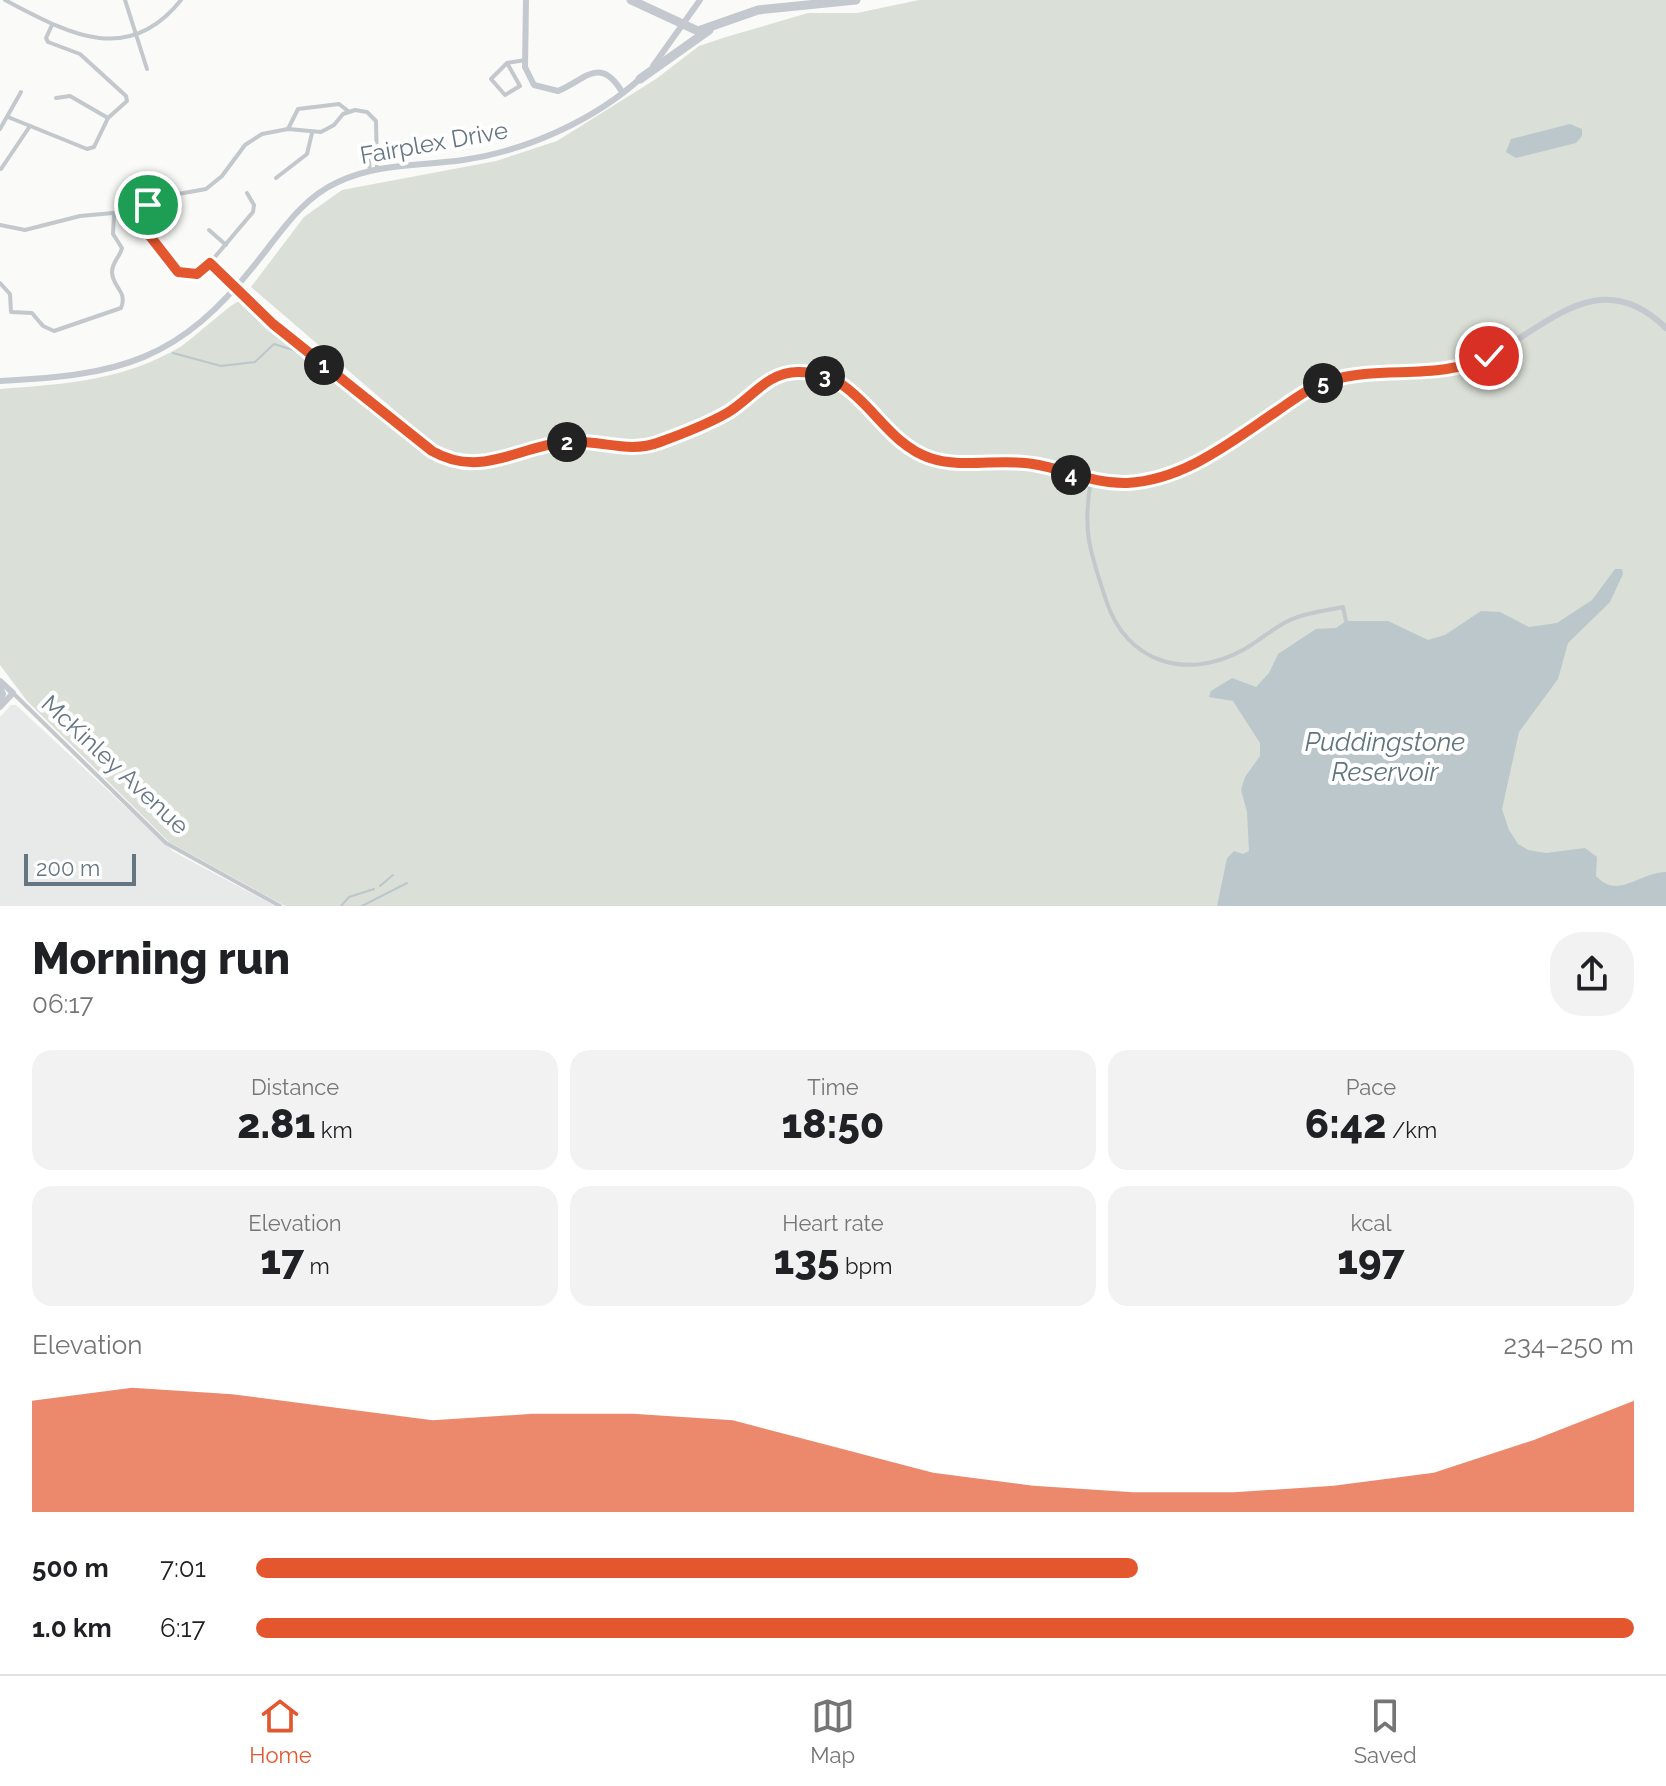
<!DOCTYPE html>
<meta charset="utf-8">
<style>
:root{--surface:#fff;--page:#f2f2f2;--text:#202124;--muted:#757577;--line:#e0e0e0;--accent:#e4572e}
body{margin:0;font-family:Raleway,sans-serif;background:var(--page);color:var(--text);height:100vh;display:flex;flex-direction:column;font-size:30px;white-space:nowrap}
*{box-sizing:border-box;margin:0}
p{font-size:26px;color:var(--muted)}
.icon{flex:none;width:44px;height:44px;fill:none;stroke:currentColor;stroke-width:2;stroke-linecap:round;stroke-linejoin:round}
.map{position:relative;height:906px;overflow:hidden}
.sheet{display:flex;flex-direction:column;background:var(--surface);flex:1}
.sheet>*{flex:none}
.scale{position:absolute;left:24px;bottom:20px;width:112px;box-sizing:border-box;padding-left:8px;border:4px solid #657683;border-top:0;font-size:22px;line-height:28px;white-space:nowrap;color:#657683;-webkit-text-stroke:6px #fff;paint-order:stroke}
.pin{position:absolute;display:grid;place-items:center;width:68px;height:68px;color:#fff;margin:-34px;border:4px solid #fff;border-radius:50%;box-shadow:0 2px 8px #0007}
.km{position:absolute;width:40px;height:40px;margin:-20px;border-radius:50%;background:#222;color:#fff;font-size:22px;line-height:40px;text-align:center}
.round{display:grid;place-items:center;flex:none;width:84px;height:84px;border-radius:32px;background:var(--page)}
.overview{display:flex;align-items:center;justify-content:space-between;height:136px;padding:0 32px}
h1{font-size:44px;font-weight:800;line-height:60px}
.metrics{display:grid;grid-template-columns:repeat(3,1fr);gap:12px;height:136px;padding:8px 32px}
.metrics div{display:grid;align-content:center;border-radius:20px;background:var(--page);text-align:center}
.metrics b{font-size:40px;font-weight:800}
.metrics small{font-size:22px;font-weight:400}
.metrics p{font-size:22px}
.chart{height:224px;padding:16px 32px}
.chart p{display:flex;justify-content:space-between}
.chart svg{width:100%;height:144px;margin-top:8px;fill:var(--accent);opacity:.7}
ul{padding:0 32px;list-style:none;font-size:26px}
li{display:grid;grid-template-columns:128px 96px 1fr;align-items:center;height:60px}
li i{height:20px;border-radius:10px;background:var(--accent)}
.tabs{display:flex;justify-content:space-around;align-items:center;height:112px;border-top:2px solid var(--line);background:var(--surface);font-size:22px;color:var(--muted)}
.tabs a{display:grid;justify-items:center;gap:4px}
.tabs .selected{color:var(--accent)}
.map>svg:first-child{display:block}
</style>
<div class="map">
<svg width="1666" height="906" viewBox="0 0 1666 906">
<rect width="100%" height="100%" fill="#fafaf8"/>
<path fill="#e8e9e9" d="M11,705H16L174,852L275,906H0V717Z"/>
<path fill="#dadfd7" d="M919,0H1666V906H285L169,842L27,701L0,665V389C64,384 123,381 180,347C195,337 229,305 239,301L425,453L435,445L251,287L304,217L342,190L496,161L557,141L656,79L699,46L726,37L808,13H857Z"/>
<g fill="#bbc7cb">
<path d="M1570,124L1582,129V136L1576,143L1516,158L1506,152L1511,139Z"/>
<path d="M1615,569H1622L1623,574L1610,602L1568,643L1558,679L1519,732L1502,809L1509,830L1518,844L1528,850L1546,853L1585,848L1597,857L1596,876C1619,900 1637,873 1666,872V906H1217L1227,858L1234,851L1243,854L1249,851L1247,812L1241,790L1245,777L1260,756V743L1233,701L1209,697L1211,691L1232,678L1256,687L1269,673L1278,654L1316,629L1336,628L1346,621H1388L1428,640L1445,635L1481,611L1500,612L1529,627L1557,623L1592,600Z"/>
</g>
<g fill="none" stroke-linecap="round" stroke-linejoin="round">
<g stroke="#bbc7cb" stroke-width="2">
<path d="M173,353L221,366L255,362L274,344L296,351"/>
<path d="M380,886L393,875"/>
<path d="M341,906L349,897L374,889"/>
<path d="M362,906L407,883"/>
</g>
<g stroke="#c3c8cc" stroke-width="4">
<path d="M5,0C66,32 127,68 181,0"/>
<path d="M125,0L147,69"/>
<path d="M507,63L520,86L505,95L491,79L507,63L526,60"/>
<path d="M56,98L70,96L108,118"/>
<path d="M8,117L87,149L94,147L108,118L127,101L126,96L80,54L48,42L46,38L52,25"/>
<path d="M0,129L21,92"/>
<path d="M288,129L298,109L339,104L348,111"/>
<path d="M1,169L30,126"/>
<path d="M370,171L368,153L375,144"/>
<path d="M276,178L307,154L312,133"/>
<path d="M135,211L174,267L191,275L203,271L253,212L254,205L247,193"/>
<path d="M0,225L25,230L80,216L135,211L167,196L206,189L222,176L245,145L262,134L288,129L321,132L334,125L343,114L355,110L367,112L376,121L377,169"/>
<path d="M209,230L226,245"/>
<path d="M210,263L235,286"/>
<path d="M0,283L10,294L11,312L32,313L43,326L54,331L121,308C128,291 112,287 112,272C112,262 120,257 122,248L113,234L114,215"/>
<path d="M1091,480C1082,532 1090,551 1106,600C1126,663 1187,681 1243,650C1259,641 1273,628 1290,620C1307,612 1325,611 1343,607L1346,621"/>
<path d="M13,693L166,843L280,906"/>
</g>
<g stroke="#c3c9ce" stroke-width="6">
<path d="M526,0L525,67L534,85L558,91C585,80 600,55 622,92"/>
<path d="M653,66L700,0"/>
<path d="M236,288L273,324L432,451C481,480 519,446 568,442C601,439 629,454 662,441C684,433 709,424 729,411C752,396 768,373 798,372C867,370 879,449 937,459C968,465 1000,459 1031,463C1047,465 1062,473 1077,477C1116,487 1158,482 1195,464C1241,441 1278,399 1327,381C1369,366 1417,378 1461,367C1532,349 1589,253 1666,328"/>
<path d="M0,381C122,375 179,361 257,262C281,232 302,198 338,182C377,163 421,166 463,160C526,151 595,120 642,77"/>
<path d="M0,681L13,693L0,707"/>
<path d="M0,687L3,694L0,702"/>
</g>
<g stroke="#c3c9ce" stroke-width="9">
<path d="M631,0L698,31L758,10L856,0"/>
<path d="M640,79L709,30"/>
</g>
</g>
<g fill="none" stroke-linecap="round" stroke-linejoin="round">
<defs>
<path id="route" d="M148,205L135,211L139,222L178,272L197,274L210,263L273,324L432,451C483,480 520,444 571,442C602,440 629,454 660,442C682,434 706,425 727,413C751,399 767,372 798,372C862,371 877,440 930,458C963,469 1000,458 1033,464C1065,469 1093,484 1127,483C1184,480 1231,442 1277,411C1293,400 1310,387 1329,381C1382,364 1437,382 1489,356"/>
</defs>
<use href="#route" stroke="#fff" stroke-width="16"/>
<use href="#route" stroke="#e4572e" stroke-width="10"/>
</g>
<g text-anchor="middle" stroke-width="8" stroke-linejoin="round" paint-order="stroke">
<g font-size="24" fill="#657683" stroke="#fff">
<text transform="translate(434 143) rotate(-10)" y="8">Fairplex Drive</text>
<text transform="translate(115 765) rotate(43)" y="8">McKinley Avenue</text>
</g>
<g font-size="26" font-style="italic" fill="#60757c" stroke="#fff">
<text x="1385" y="751">Puddingstone<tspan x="1385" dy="30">Reservoir</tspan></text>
</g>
</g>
</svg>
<div class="scale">200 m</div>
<div class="pin" style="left:148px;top:205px;background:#1e9e55"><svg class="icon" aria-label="arrive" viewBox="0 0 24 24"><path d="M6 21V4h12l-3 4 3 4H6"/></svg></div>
<div class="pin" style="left:1489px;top:356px;background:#d93025"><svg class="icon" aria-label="check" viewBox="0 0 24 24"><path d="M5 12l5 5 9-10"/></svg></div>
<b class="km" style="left:324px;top:365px">1</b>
<b class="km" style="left:567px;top:442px">2</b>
<b class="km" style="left:825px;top:376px">3</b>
<b class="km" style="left:1071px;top:475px">4</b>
<b class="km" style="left:1323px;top:383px">5</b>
</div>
<section class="sheet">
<div class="overview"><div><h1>Morning run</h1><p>06:17</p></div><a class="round"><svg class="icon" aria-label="share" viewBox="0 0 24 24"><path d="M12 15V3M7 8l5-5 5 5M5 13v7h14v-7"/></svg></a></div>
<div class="metrics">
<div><p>Distance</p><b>2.81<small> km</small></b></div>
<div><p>Time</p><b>18:50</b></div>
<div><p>Pace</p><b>6:42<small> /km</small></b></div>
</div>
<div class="metrics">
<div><p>Elevation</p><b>17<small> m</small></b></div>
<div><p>Heart rate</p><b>135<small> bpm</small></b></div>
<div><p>kcal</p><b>197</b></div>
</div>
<div class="chart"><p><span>Elevation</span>234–250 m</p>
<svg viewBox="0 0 160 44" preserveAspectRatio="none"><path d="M0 44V10L10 6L20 8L30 12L40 16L50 14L60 14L70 16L80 24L90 32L100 36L110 38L120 38L130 36L140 32L150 22L160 10V44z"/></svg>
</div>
<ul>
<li><b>500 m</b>7:01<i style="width:64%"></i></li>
<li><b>1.0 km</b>6:17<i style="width:100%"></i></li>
</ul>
</section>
<nav class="tabs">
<a class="selected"><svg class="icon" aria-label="home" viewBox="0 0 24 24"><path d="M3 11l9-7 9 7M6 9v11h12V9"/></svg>Home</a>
<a><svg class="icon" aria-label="map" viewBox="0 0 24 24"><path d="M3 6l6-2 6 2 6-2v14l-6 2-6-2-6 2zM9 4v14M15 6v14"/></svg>Map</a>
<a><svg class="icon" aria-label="saved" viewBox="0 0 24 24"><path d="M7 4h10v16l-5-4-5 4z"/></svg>Saved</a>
</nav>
